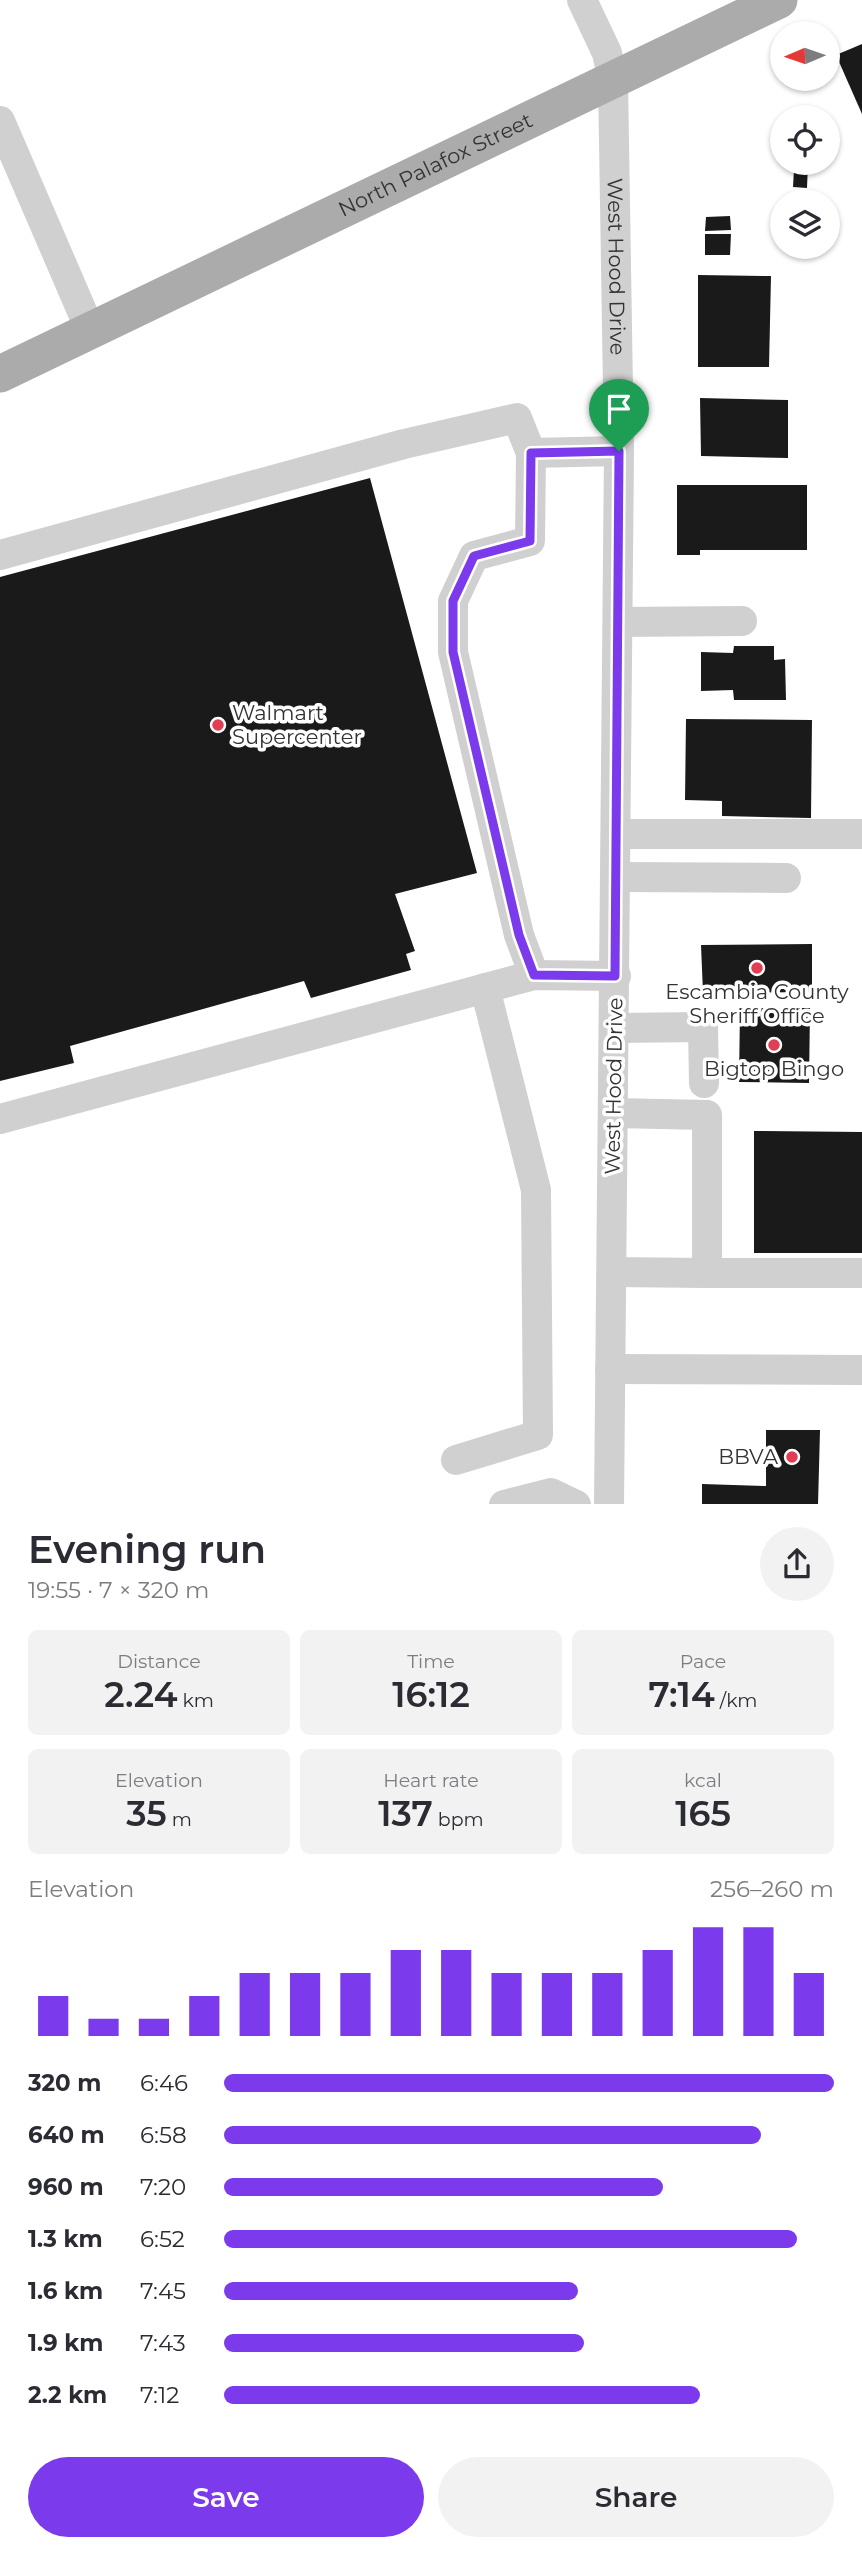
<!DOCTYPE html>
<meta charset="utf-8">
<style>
:root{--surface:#fff;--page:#f2f2f3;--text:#2b2b33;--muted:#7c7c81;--accent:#7c3aed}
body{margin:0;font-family:Montserrat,sans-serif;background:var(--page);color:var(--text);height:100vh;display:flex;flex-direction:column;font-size:26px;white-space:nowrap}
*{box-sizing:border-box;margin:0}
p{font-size:23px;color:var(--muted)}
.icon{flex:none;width:38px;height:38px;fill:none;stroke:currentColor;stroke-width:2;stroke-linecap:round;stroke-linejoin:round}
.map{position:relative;height:1504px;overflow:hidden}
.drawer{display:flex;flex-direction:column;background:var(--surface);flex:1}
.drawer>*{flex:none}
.needle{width:46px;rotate:268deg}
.fabs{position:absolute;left:770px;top:21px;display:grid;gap:14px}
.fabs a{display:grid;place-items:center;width:70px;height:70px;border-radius:50%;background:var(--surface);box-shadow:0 2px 5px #0004;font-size:35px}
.pin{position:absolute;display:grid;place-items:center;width:60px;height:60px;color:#fff;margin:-72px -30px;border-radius:50% 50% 50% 0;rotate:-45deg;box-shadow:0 0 7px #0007}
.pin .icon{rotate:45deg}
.round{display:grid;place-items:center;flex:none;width:74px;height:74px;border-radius:37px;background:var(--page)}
.overview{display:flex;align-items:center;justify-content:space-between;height:119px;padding:0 28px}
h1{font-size:38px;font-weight:600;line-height:52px}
.figures{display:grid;grid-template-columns:repeat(3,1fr);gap:10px;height:119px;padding:7px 28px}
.figures div{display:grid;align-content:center;border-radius:10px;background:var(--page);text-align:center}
.figures b{font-size:35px;font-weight:600}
.figures small{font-size:19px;font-weight:400}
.figures p{font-size:19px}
.chart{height:196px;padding:14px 28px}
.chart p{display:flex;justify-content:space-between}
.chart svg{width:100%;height:126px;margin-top:7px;stroke:var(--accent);stroke-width:6}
.primary-button{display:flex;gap:14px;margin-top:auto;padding:14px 28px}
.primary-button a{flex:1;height:80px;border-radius:42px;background:var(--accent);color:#fff;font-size:28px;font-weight:600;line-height:80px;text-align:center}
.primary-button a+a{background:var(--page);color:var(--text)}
ul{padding:0 28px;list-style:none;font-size:23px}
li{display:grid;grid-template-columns:112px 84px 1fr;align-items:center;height:52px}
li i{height:18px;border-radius:9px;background:var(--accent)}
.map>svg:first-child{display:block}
</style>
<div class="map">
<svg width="862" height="1505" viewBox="0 0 862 1505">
<rect width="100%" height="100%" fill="#fff"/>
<g fill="#1a1a1a">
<path d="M862,44V114L836,55Z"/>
<path d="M785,163H808L807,188L793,187L794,169H785Z"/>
<path d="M730,216L731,230L705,231L706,217Z"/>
<path d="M705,234H731L730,255H705Z"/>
<path d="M698,275L771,276L769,367H698Z"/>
<path d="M700,398L788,400V458L701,456Z"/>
<path d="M370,478L477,873L395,894L415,951L406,954L411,970L311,998L304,981L70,1046L74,1063L0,1081V577Z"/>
<path d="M677,485H807V550H700V555H677Z"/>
<path d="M734,646H774V660L785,659L786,700H734L733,690L701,691V652L733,653Z"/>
<path d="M686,719L812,720L811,818L722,816V801L685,800Z"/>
<path d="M812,944V992L703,993L701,945Z"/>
<path d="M740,1008H810L809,1083L739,1082Z"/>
<path d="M754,1131L862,1132V1253H754Z"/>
<path d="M766,1430H820L818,1505H702V1484L766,1486Z"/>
</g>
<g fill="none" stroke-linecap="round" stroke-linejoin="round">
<g stroke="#d0d0d0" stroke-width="30">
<path id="s1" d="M582,0L607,53L613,80L619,451L609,1505"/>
<path d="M0,121L91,332"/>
<path d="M531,453L530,541L474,556L453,601V652L519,935L534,975"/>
<path d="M0,555L404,444L517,418L531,453L619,451"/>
<path d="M618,622L742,621"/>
<path d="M616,834H862"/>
<path d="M616,877L786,878"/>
<path d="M615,1028L703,1027L704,1083"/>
<path d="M614,1113L707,1115V1273H862"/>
<path d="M0,1119L534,975L616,976"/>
<path d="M612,1272L707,1273"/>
<path d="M610,1369L862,1370"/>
<path d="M456,1460L538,1435L536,1190L485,988"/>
<path d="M504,1505L551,1493L576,1505"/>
</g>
<path stroke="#ababab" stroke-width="37" id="s2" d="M0,374L779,0"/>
</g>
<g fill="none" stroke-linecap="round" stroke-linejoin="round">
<defs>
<path id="route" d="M619,451L615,976L534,975L519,935L453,652V601L474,556L530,541L531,453Z"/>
</defs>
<use href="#route" stroke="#fff" stroke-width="14"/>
<use href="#route" stroke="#7c3aed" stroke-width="9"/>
</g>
<g fill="#e03e53" stroke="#fff" stroke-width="2.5">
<circle cx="218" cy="725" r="7"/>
<circle cx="757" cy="968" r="7"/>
<circle cx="774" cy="1045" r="7"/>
<circle cx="792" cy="1457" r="7"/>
</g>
<g text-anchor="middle" stroke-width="7" stroke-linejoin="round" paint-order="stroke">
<g font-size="21" fill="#333" stroke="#fff">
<text dy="7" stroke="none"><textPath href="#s2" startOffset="483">North Palafox Street</textPath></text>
<text dy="7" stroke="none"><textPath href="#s1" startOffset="273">West Hood Drive</textPath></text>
<text transform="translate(614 1086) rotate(-89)" y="7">West Hood Drive</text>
</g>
<g font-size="21" fill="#333" stroke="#fff">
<text x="232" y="720" text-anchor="start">Walmart<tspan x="232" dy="24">Supercenter</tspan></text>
<text x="757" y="999">Escambia County<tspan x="757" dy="24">Sheriff Office</tspan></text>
<text x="774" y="1076">Bigtop Bingo</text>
<text x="778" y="1464" text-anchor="end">BBVA</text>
</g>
</g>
</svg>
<div class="fabs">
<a><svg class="needle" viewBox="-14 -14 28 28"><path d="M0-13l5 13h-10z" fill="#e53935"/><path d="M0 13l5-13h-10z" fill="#7c7c81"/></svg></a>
<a><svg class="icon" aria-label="locate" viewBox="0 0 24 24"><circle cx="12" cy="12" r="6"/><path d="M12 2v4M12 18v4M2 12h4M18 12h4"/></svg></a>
<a><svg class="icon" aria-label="layers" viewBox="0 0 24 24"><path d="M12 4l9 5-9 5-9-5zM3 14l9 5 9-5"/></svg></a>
</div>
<div class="pin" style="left:619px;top:451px;background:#1e9e55"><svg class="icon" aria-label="arrive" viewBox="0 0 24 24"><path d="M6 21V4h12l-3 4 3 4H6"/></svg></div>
</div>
<section class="drawer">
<div class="overview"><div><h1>Evening run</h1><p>19:55 · 7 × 320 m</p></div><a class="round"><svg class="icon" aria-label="share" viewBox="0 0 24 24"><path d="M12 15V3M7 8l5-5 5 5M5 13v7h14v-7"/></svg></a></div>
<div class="figures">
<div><p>Distance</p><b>2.24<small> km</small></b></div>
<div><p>Time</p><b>16:12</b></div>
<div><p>Pace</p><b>7:14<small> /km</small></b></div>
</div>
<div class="figures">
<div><p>Elevation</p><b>35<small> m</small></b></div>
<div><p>Heart rate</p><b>137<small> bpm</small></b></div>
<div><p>kcal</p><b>165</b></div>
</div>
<div class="chart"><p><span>Elevation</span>256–260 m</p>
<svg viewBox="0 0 160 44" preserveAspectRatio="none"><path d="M5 44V30M15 44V38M25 44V38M35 44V30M45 44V22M55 44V22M65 44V22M75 44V14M85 44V14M95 44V22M105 44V22M115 44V22M125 44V14M135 44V6M145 44V6M155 44V22"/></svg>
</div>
<ul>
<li><b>320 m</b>6:46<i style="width:100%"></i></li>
<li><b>640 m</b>6:58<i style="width:88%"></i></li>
<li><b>960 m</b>7:20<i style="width:72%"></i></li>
<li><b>1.3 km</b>6:52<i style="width:94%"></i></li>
<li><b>1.6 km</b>7:45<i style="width:58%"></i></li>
<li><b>1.9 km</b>7:43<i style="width:59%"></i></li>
<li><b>2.2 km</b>7:12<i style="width:78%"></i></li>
</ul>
<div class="primary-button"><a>Save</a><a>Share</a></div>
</section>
